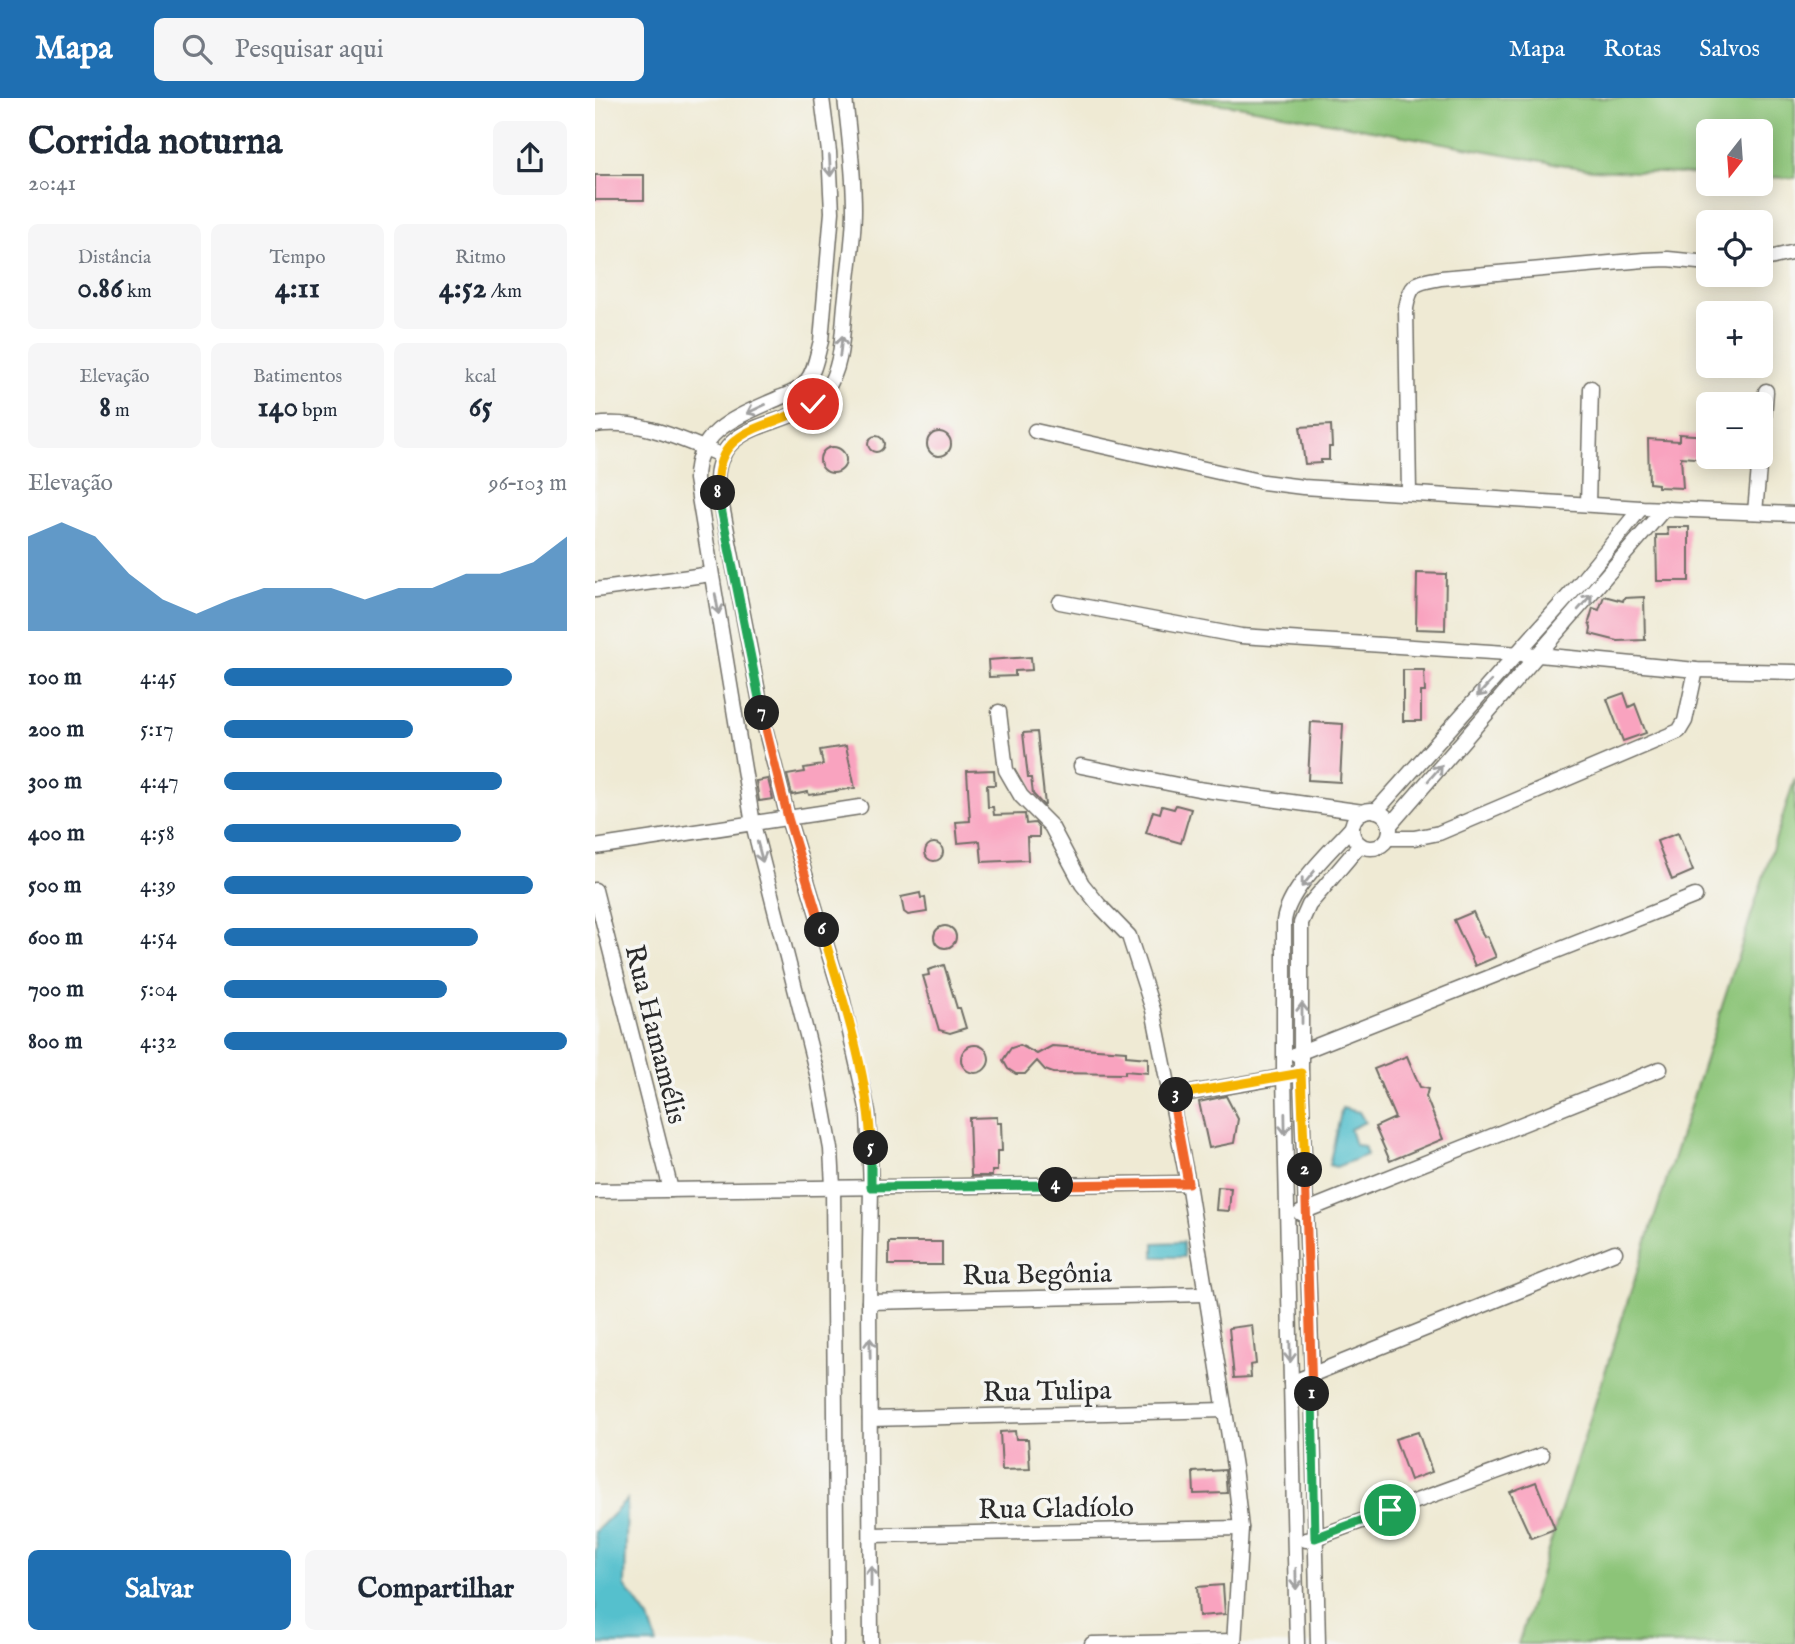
<!DOCTYPE html>
<html lang="pt">
<meta charset="utf-8">
<style>
:root{--surface:#fff;--page:#f6f6f7;--text:#1f2937;--muted:#747a83;--accent:#1f6fb2}
body{margin:0;font-family:"IM FELL English",serif;background:var(--page);color:var(--text);height:100vh;display:flex;flex-direction:column;font-size:26px;white-space:nowrap}
*{box-sizing:border-box;margin:0}
p{font-size:23px;color:var(--muted)}
.icon{flex:none;width:38px;height:38px;fill:none;stroke:currentColor;stroke-width:2;stroke-linecap:round;stroke-linejoin:round}
.map{position:relative;flex:1;overflow:hidden}
.sheet{display:flex;flex-direction:column;background:var(--surface);width:595px}
.sheet>*{flex:none}
.needle{width:46px;rotate:197deg}
.buttons{position:absolute;left:1101px;top:21px;display:grid;gap:14px}
.buttons a{display:grid;place-items:center;width:77px;height:77px;border-radius:10px;background:var(--surface);box-shadow:0 4px 18px #0003;font-size:35px}
.pin{position:absolute;display:grid;place-items:center;width:60px;height:60px;color:#fff;margin:-30px;border:4px solid #fff;border-radius:50%;box-shadow:0 2px 7px #0007}
.km{position:absolute;width:35px;height:35px;margin:-18px;border-radius:50%;background:#222;color:#fff;font-size:19px;line-height:35px;text-align:center}
.round{display:grid;place-items:center;flex:none;width:74px;height:74px;border-radius:10px;background:var(--page)}
.headline{display:flex;align-items:center;justify-content:space-between;height:119px;padding:0 28px}
h1{font-size:38px;font-weight:700;line-height:52px}
.stats{display:grid;grid-template-columns:repeat(3,1fr);gap:10px;height:119px;padding:7px 28px}
.stats div{display:grid;align-content:center;border-radius:10px;background:var(--page);text-align:center}
.stats b{font-size:30px;font-weight:700}
.stats small{font-size:19px;font-weight:400}
.stats p{font-size:19px}
.chart{height:196px;padding:14px 28px}
.chart p{display:flex;justify-content:space-between}
.chart svg{width:100%;height:126px;margin-top:7px;fill:var(--accent);opacity:.7}
.button{display:flex;gap:14px;margin-top:auto;padding:14px 28px}
.button a{flex:1;height:80px;border-radius:10px;background:var(--accent);color:#fff;font-size:28px;font-weight:700;line-height:80px;text-align:center}
.button a+a{background:var(--page);color:var(--text)}
ul{padding:0 28px;list-style:none;font-size:23px}
li{display:grid;grid-template-columns:112px 84px 1fr;align-items:center;height:52px}
li i{height:18px;border-radius:9px;background:var(--accent)}
header{display:flex;align-items:center;gap:42px;box-sizing:border-box;height:98px;padding:0 35px;background:var(--accent);color:#fff}
header strong{font-size:33px}
nav{display:flex;gap:38px;margin-inline-start:auto;font-size:24px}
.search{width:490px;height:63px;background:var(--page);display:flex;align-items:center;gap:18px;box-sizing:border-box;padding:0 24px;border-radius:10px;color:var(--muted);font-size:26px}
main{display:flex;flex:1;min-height:0}
.map>svg:first-child{display:block}
</style>
<header>
<strong>Mapa</strong>
<div class="search"><svg class="icon" aria-label="search" viewBox="0 0 24 24"><circle cx="10" cy="10" r="6"/><path d="M15 15l6 6"/></svg>Pesquisar aqui</div>
<nav><a>Mapa</a><a>Rotas</a><a>Salvos</a></nav>
</header>
<main>
<section class="sheet">
<div class="headline"><div><h1>Corrida noturna</h1><p>20:41</p></div><a class="round"><svg class="icon" aria-label="share" viewBox="0 0 24 24"><path d="M12 15V3M7 8l5-5 5 5M5 13v7h14v-7"/></svg></a></div>
<div class="stats">
<div><p>Distância</p><b>0.86<small> km</small></b></div>
<div><p>Tempo</p><b>4:11</b></div>
<div><p>Ritmo</p><b>4:52<small> /km</small></b></div>
</div>
<div class="stats">
<div><p>Elevação</p><b>8<small> m</small></b></div>
<div><p>Batimentos</p><b>140<small> bpm</small></b></div>
<div><p>kcal</p><b>65</b></div>
</div>
<div class="chart"><p><span>Elevação</span>96–103 m</p>
<svg viewBox="0 0 160 44" preserveAspectRatio="none"><path d="M0 44V11L10 6L20 11L30 24L40 33L50 38L60 33L70 29L80 29L90 29L100 33L110 29L120 29L130 24L140 24L150 20L160 11V44z"/></svg>
</div>
<ul>
<li><b>100 m</b>4:45<i style="width:84%"></i></li>
<li><b>200 m</b>5:17<i style="width:55%"></i></li>
<li><b>300 m</b>4:47<i style="width:81%"></i></li>
<li><b>400 m</b>4:58<i style="width:69%"></i></li>
<li><b>500 m</b>4:39<i style="width:90%"></i></li>
<li><b>600 m</b>4:54<i style="width:74%"></i></li>
<li><b>700 m</b>5:04<i style="width:65%"></i></li>
<li><b>800 m</b>4:32<i style="width:100%"></i></li>
</ul>
<div class="button"><a>Salvar</a><a>Compartilhar</a></div>
</section>
<div class="map">
<svg width="1200" height="1546" viewBox="0 0 1200 1546">
<rect width="100%" height="100%" fill="#f6f6f2"/>
<filter id="ink" filterUnits="userSpaceOnUse"><feTurbulence type="fractalNoise" baseFrequency=".0143" numOctaves="2"/><feDisplacementMap in="SourceGraphic" scale="14" xChannelSelector="R" yChannelSelector="G"/><feConvolveMatrix kernelMatrix="1 2 1 2 8 2 1 2 1" color-interpolation-filters="sRGB"/></filter>
<filter id="wash" filterUnits="userSpaceOnUse"><feTurbulence type="fractalNoise" baseFrequency=".00686" numOctaves="4" result="noise"/><feDisplacementMap in="SourceGraphic" scale="28" xChannelSelector="R" yChannelSelector="G"/><feGaussianBlur stdDeviation="1.57" result="paint"/><feColorMatrix in="noise" values="0 0 0 0 0 0 0 0 0 0 0 0 0 0 0 0 0 1.4 0 .05"/><feComposite in="paint" operator="in"/></filter>
<g filter="url(#wash)">
<rect width="100%" height="100%" fill="#efead4"/>
<g fill="#8cc478" stroke="#5c7852" stroke-width="2">
<path d="M573,0H1200V80L1166,79V33H1113V77L997,72L643,8Z"/>
<path d="M1200,680V1546H923Z"/>
</g>
<g fill="#54c0cd" stroke="#40767c" stroke-width="2">
<path d="M747,1010L764,1014L770,1024L755,1031L760,1047L769,1048L772,1057L741,1069L734,1067Z"/>
<path d="M588,1144L589,1159H559V1145Z"/>
<path d="M32,1402L30,1488L54,1521L62,1546H0V1453L2,1449L0,1434Z"/>
</g>
<g id="blocks">
<g fill="#f9a3bf">
<rect x="0" y="77" width="49" height="25"/>
<path d="M736,327L737,349H734V362H726V365L710,366L705,329Z"/>
<circle cx="344" cy="346" r="12"/>
<path d="M1084,336L1113,338V361L1086,359L1088,390L1063,389V386L1054,385L1053,341L1084,343Z"/>
<circle cx="281" cy="346" r="8"/>
<circle cx="238" cy="362" r="13"/>
<path d="M1072,429H1094V483H1062L1061,437H1073Z"/>
<path d="M822,475L851,476L850,532L821,531Z"/>
<path d="M1009,498L1028,503L1029,500L1049,499L1050,542L1023,543L995,536L996,530L994,524L998,510L1004,512Z"/>
<path d="M436,559L437,572L420,573V578L394,579L393,562Z"/>
<path d="M808,572H829L830,594H826V623H808Z"/>
<path d="M1029,595L1034,609L1040,606L1051,635L1028,643L1012,601Z"/>
<path d="M716,624L748,626L745,684L713,682Z"/>
<path d="M442,634L450,707L449,708L438,696L436,680H433L428,635Z"/>
<path d="M251,648L260,690L214,697L213,694L197,697L192,677L210,674L209,670L228,667L225,652Z"/>
<path d="M399,672L400,687H392L393,709H398L399,717L430,716L431,726L440,725L444,730V739H432L433,762L387,764L385,743L363,745L361,724L375,723L372,673Z"/>
<path d="M173,681L178,701L164,703L161,683Z"/>
<path d="M581,707L596,711L586,745L551,735L558,713L565,715L567,708L579,711Z"/>
<path d="M1083,735L1098,773L1077,782L1062,743Z"/>
<circle cx="339" cy="754" r="9"/>
<path d="M325,795L326,800L330,799L332,814L313,817L309,814L306,799Z"/>
<path d="M878,814L889,839L892,838L901,859L880,868L859,822Z"/>
<circle cx="350" cy="839" r="11"/>
<path d="M349,867L362,910H365L371,930L355,935L344,932L328,878L334,877L333,872Z"/>
<circle cx="380" cy="961" r="14"/>
<path d="M425,947L442,956L457,948L531,953V958L553,960V975L530,973V976L458,975L450,972L442,963L430,976H421L413,971L408,962L416,950Z"/>
<path d="M812,958L825,989L833,991L831,999L848,1041L795,1063L780,1029L800,1020L779,971Z"/>
<path d="M631,998L643,1021L639,1045L614,1050L604,1004Z"/>
<path d="M402,1019V1025H406L407,1053H402V1073H397V1078H376L374,1020Z"/>
<path d="M623,1089L636,1090L634,1113L621,1112Z"/>
<rect x="294" y="1144" width="53" height="23"/>
<path d="M657,1227L661,1266L655,1267L656,1279L639,1280L634,1230Z"/>
<path d="M420,1333L421,1341H433L435,1371L407,1372L405,1334Z"/>
<path d="M823,1334L837,1374L815,1382L800,1341Z"/>
<path d="M630,1372L632,1395L599,1396L598,1374Z"/>
<path d="M941,1384L960,1431L936,1440L915,1394Z"/>
<path d="M628,1487L630,1516L604,1518L602,1489Z"/>
</g>
</g>
</g>
<g filter="url(#ink)">
<use href="#blocks" fill-opacity="0" stroke="#706e66" stroke-width="2"/>
<g fill="none" stroke-linecap="round" stroke-linejoin="round">
<defs>
<g id="street">
<path d="M227,0L234,54L237,114L226,243C222,257 220,273 211,284C204,293 194,296 184,300C145,318 101,331 101,381L158,726L223,980L236,1051L238,1089L242,1546"/>
<path d="M250,0C254,37 259,74 259,111C259,143 253,176 250,207C247,236 248,269 230,294C200,334 124,316 122,382L170,630L193,720L247,899L273,1014L276,1089L274,1204L276,1546"/>
<path d="M1166,162L1200,154"/>
<path d="M0,327C44,320 88,342 128,358"/>
<path d="M440,333L668,384L708,389L1046,410L1200,416"/>
<path d="M1166,357L1171,293"/>
<path d="M814,395L811,210C816,183 822,185 846,180L1049,162L1073,161L1113,165"/>
<path d="M993,406L996,290"/>
<path d="M1160,414L1165,359"/>
<path d="M0,492L116,476"/>
<path d="M465,504L646,538L944,557L1101,572L1200,574"/>
<path d="M404,614L411,672L426,698L456,728L487,786L504,807L534,838L558,912L593,1085L639,1369L646,1430L639,1546"/>
<path d="M486,668L603,691L768,714"/>
<circle cx="776" cy="731" r="19"/>
<path d="M781,713L985,485L1046,410"/>
<path d="M795,727L1070,410"/>
<path d="M794,740H819L844,735L1084,633L1090,623L1101,572"/>
<path d="M0,749L265,709"/>
<path d="M0,792L76,1092"/>
<path d="M701,956L1100,798"/>
<path d="M577,998L698,977"/>
<path d="M0,1093L593,1085"/>
<path d="M705,1115L1065,971"/>
<path d="M274,1204L610,1196"/>
<path d="M696,1285L1020,1154"/>
<path d="M275,1321L630,1312"/>
<path d="M276,1437L646,1430"/>
<path d="M711,1442L720,1440L947,1357"/>
<path d="M497,1546L639,1543"/>
<path d="M702,1546L689,978V823C694,790 735,754 757,729"/>
<path d="M723,1546L717,1276L706,975V825L714,807L765,747"/>
</g>
</defs>
<use href="#street" stroke="#706e66" stroke-width="17"/>
<use href="#street" stroke="#fff" stroke-width="14"/>
</g>
<defs><path id="oneway-shaft" d="M-6 0H5M1.5-3L5.5 0L1.5 3" fill="none" stroke-width="1.6" stroke-linecap="round" stroke-linejoin="round" transform="scale(1.75)"/></defs>
<g stroke="#a0a0a0">
<use href="#oneway-shaft" transform="translate(235 68) rotate(87)"/>
<use href="#oneway-shaft" transform="translate(246 248) rotate(-83)"/>
<use href="#oneway-shaft" transform="translate(161 311) rotate(155)"/>
<use href="#oneway-shaft" transform="translate(990 504) rotate(-49)"/>
<use href="#oneway-shaft" transform="translate(122 506) rotate(80)"/>
<use href="#oneway-shaft" transform="translate(889 591) rotate(132)"/>
<use href="#oneway-shaft" transform="translate(840 675) rotate(-49)"/>
<use href="#oneway-shaft" transform="translate(165 754) rotate(75)"/>
<use href="#oneway-shaft" transform="translate(713 781) rotate(129)"/>
<use href="#oneway-shaft" transform="translate(707 915) rotate(-90)"/>
<use href="#oneway-shaft" transform="translate(690 1026) rotate(89)"/>
<use href="#oneway-shaft" transform="translate(275 1250) rotate(-91)"/>
<use href="#oneway-shaft" transform="translate(695 1254) rotate(89)"/>
<use href="#oneway-shaft" transform="translate(276 1478) rotate(-90)"/>
<use href="#oneway-shaft" transform="translate(701 1481) rotate(89)"/>
</g>
</g>
<g fill="none" stroke-linecap="round" stroke-linejoin="round" filter="url(#ink)">
<defs>
<path id="split-1" d="M717,1296L720,1440L795,1412"/>
<path id="split-2" d="M710,1072L717,1296"/>
<path id="split-3" d="M581,997L706,975L710,1072"/>
<path id="split-4" d="M461,1087L593,1085L577,998L581,997"/>
<path id="split-5" d="M276,1050V1089L461,1087"/>
<path id="split-6" d="M227,832C248,901 274,978 276,1050"/>
<path id="split-7" d="M167,615L193,720L227,832"/>
<path id="split-8" d="M123,395L167,615"/>
<path id="split-9" d="M123,395C117,326 174,333 218,306"/>
</defs>
<use href="#split-1" stroke="#fff" stroke-width="14"/>
<use href="#split-2" stroke="#fff" stroke-width="14"/>
<use href="#split-3" stroke="#fff" stroke-width="14"/>
<use href="#split-4" stroke="#fff" stroke-width="14"/>
<use href="#split-5" stroke="#fff" stroke-width="14"/>
<use href="#split-6" stroke="#fff" stroke-width="14"/>
<use href="#split-7" stroke="#fff" stroke-width="14"/>
<use href="#split-8" stroke="#fff" stroke-width="14"/>
<use href="#split-9" stroke="#fff" stroke-width="14"/>
<use href="#split-1" stroke="#22a559" stroke-width="9"/>
<use href="#split-2" stroke="#f0652b" stroke-width="9"/>
<use href="#split-3" stroke="#f5b400" stroke-width="9"/>
<use href="#split-4" stroke="#f0652b" stroke-width="9"/>
<use href="#split-5" stroke="#22a559" stroke-width="9"/>
<use href="#split-6" stroke="#f5b400" stroke-width="9"/>
<use href="#split-7" stroke="#f0652b" stroke-width="9"/>
<use href="#split-8" stroke="#22a559" stroke-width="9"/>
<use href="#split-9" stroke="#f5b400" stroke-width="9"/>
</g>
<g text-anchor="middle" stroke-width="7" stroke-linejoin="round" paint-order="stroke">
<g font-size="28" fill="#2b2b2b" stroke="#f6f6f2">
<text transform="translate(62 936) rotate(76)" y="10">Rua Hamamélis</text>
<text transform="translate(442 1175) rotate(-1)" y="10">Rua Begônia</text>
<text transform="translate(452 1292) rotate(-1)" y="10">Rua Tulipa</text>
<text transform="translate(461 1409) rotate(-1)" y="10">Rua Gladíolo</text>
</g>
</g>
</svg>
<div class="buttons">
<a><svg class="needle" viewBox="-14 -14 28 28"><path d="M0-13l5 13h-10z" fill="#e53935"/><path d="M0 13l5-13h-10z" fill="#747a83"/></svg></a>
<a><svg class="icon" aria-label="locate" viewBox="0 0 24 24"><circle cx="12" cy="12" r="6"/><path d="M12 2v4M12 18v4M2 12h4M18 12h4"/></svg></a>
<a>+</a>
<a>−</a>
</div>
<div class="pin" style="left:795px;top:1412px;background:#1e9e55"><svg class="icon" aria-label="arrive" viewBox="0 0 24 24"><path d="M6 21V4h12l-3 4 3 4H6"/></svg></div>
<div class="pin" style="left:218px;top:306px;background:#d93025"><svg class="icon" aria-label="check" viewBox="0 0 24 24"><path d="M5 12l5 5 9-10"/></svg></div>
<b class="km" style="left:717px;top:1296px">1</b>
<b class="km" style="left:710px;top:1072px">2</b>
<b class="km" style="left:581px;top:997px">3</b>
<b class="km" style="left:461px;top:1087px">4</b>
<b class="km" style="left:276px;top:1050px">5</b>
<b class="km" style="left:227px;top:832px">6</b>
<b class="km" style="left:167px;top:615px">7</b>
<b class="km" style="left:123px;top:395px">8</b>
</div>
</main>
